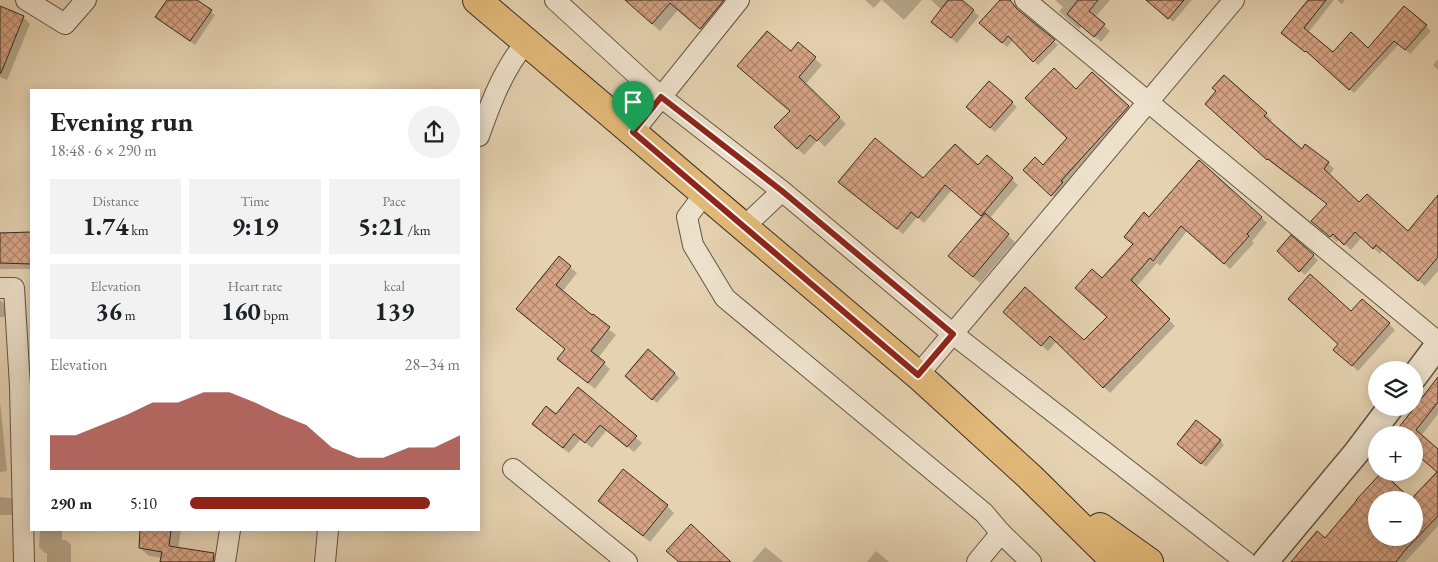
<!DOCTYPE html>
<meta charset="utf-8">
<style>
:root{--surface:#fff;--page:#f2f2f2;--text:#202124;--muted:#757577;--accent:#8f2418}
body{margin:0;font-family:"EB Garamond",serif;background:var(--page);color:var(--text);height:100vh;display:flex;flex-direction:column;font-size:19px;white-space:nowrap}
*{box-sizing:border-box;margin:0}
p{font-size:16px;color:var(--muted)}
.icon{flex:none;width:28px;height:28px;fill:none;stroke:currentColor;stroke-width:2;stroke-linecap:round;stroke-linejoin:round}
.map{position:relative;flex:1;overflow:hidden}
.details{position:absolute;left:30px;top:89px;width:450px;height:442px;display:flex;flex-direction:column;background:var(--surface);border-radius:0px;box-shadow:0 2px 12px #0003}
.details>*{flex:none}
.buttons{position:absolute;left:1368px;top:361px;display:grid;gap:10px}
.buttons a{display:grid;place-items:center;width:55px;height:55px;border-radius:50%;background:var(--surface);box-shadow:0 2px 12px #0003;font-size:25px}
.pin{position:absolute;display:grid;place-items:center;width:42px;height:42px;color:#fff;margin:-51px -21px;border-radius:50% 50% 50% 0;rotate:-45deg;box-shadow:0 0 5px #0007}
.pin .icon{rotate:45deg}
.round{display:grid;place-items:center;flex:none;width:52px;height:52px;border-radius:26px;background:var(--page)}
.overview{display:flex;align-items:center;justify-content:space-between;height:85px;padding:0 20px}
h1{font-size:28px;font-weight:700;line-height:38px}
.figures{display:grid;grid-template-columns:repeat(3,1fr);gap:8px;height:85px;padding:5px 20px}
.figures div{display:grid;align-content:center;border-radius:0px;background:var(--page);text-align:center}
.figures b{font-size:25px;font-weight:700}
.figures small{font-size:14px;font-weight:400}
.figures p{font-size:14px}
.chart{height:140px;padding:10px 20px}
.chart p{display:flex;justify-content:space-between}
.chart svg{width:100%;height:90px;margin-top:5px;fill:var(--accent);opacity:.7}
ul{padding:0 20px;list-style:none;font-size:16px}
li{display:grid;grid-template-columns:80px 60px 1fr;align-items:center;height:38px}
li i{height:12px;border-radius:6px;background:var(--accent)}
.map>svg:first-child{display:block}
</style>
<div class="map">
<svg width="1438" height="562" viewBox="0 0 1438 562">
<defs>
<pattern id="building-cross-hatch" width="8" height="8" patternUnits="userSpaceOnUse" patternTransform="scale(1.25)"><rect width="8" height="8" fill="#d7a485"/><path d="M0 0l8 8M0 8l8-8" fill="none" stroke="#af866c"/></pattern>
</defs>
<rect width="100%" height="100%" fill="#e5d2b1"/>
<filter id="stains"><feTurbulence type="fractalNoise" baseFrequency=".004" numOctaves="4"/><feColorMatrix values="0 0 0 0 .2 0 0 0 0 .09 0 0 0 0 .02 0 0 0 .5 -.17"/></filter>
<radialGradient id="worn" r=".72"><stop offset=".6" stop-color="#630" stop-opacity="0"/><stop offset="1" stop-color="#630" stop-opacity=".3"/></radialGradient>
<g fill="#0003">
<path d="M168,0H195L215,15L195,45L161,21Z"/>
<path d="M626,0H722L731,9L709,36L678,10L660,31Z"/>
<path d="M865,0H881L874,8Z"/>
<path d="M882,0H922L904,20Z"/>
<path d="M931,0H960L979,16L957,43L932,22L942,10Z"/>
<path d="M1001,0H1007L1018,11L1058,45L1038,65L1013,40L1007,47L985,28Z"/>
<path d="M1055,0H1110L1095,17L1110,31L1101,42L1082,26L1079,29L1065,17L1059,11L1063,7Z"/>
<path d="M1148,0H1192L1173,22Z"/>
<path d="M1309,0H1334L1308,33L1333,54L1368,49L1404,7L1431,31L1410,54L1399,44L1354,93L1311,54L1310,55L1287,37Z"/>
<path d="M1337,0H1345L1342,4Z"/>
<path d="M0,8L23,17L30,24L7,80L0,77Z"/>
<path d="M798,44L822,65L805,85L846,124L825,147L818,140L804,155L776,127L791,111V53Z"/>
<path d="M1438,59V70L1433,65Z"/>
<path d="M1092,73L1134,112L1058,200L1030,176L1043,167L1069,138L1076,91Z"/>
<path d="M989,83L1017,107L995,132L972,111Z"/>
<path d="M1212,110L1266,114L1272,120L1270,123L1302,151L1328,163L1334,169L1329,176L1360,204L1408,233L1438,197V271L1425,286L1383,250L1380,254L1362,237L1351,250L1339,239L1337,242L1319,227L1328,205L1274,165Z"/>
<path d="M987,157L1018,185L989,219L1015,242L980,283L957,263L983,217L952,190L924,223L917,217L903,234L846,188L923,179L978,167Z"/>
<path d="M1261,217L1267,223L1252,241L1254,243L1230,269L1187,231L1160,266L1157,263L1136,287L1175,326L1110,393L1057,341L1048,351L1010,317L1084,342L1108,317L1102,280L1134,245L1149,218Z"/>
<path d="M0,232L12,233L14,234H31V274L30,269H0Z"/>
<path d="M1291,237L1318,260L1305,275L1283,256Z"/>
<path d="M559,258L577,273L562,292L616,335L598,358L610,369L595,389L566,365V350L518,309Z"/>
<path d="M0,300L7,306V317H0Z"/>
<path d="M1351,312L1389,324L1395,330L1358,371L1341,355L1340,344Z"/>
<path d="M675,373L679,378L657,403L631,381Z"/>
<path d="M1438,379V414L1421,436L1438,451V472L1414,451V435H1395Z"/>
<path d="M578,389L642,443L634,452L607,430L592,448L581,439L569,453L540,430L556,416Z"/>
<path d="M0,401L7,471L0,472Z"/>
<path d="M1220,440L1224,445L1206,467L1183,448Z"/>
<path d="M1438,473V526L1405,562H1303L1325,540L1360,497L1410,500H1376V538H1414V500H1412Z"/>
<path d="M0,497L10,498L15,502V515H0Z"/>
<path d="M667,506L674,513L650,542L606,507Z"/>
<path d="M40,530H62V540H66L71,545V562H47V553H45L39,547Z"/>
<path d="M141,530H181L178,549L213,554L222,562H162V558L149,556L140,548Z"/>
<path d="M765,547L780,559L783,562H752Z"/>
<path d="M876,551L889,562H867Z"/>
</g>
<g fill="url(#building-cross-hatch)" stroke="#372a22">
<path d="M167,0H197L212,10L190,41L155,17Z"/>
<path d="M625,0H724L700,29L670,3L652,24Z"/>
<path d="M948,0H962L974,10L951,38L931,22Z"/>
<path d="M1000,0H1010L1017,9L1055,40L1033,62L1008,36L1002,43L979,23Z"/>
<path d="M1078,0H1098L1089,11L1105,24L1094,37L1067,14Z"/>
<path d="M1146,0H1184L1168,19Z"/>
<path d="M1308,0H1326L1304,28L1333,52L1351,32L1368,48L1404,6L1427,25L1405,50L1394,41L1349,90L1306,51L1305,52L1281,33Z"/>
<path d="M0,6L24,16L1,73H0Z"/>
<path d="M767,31L791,51L798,42L816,57L799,77L840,117L817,141L810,135L797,149L774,127L790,111L737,66Z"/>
<path d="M1054,68L1076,89L1092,72L1129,106L1061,181L1063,182L1051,196L1023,170L1035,157L1043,165L1067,138L1025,98Z"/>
<path d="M1224,75L1267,113L1264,116L1302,149L1305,144L1329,162L1324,169L1359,202L1367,194L1408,231L1438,195V257L1418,281L1376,245L1373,249L1355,232L1344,245L1333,234L1330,237L1311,221L1327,204L1268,159L1267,160L1205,104L1216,91L1212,88Z"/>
<path d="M989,81L1013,102L990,128L966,107Z"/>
<path d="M875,138L923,178L955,144L978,165L987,155L1013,178L981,216L945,185L918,218L911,212L897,229L838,182Z"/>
<path d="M1199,160L1262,217L1247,234L1249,236L1224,264L1181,226L1153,261L1150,258L1131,280L1170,319L1103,388L1050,336L1041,346L1003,312L1025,287L1084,340L1107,317L1075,288L1092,269L1102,278L1133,244L1124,237L1144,212L1149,217Z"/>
<path d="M985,213L1009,234L973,277L948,256Z"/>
<path d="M31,232V264L0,263V233Z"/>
<path d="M1291,235L1314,255L1299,272L1277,251Z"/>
<path d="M559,256L571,266L556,285L592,315L593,314L610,327L591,351L605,362L588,383L557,359L565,349L516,309Z"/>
<path d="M1310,274L1351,311L1362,299L1390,323L1352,366L1333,350L1338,344L1288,299Z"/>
<path d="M648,349L675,373L652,400L625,376Z"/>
<path d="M1438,377V402L1416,430L1438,449V516L1405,550L1396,562H1291L1317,531L1325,538L1357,500H1356L1382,472L1412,500H1376V538H1414V496L1437,472L1414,452V433L1413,435H1393Z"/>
<path d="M578,387L637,436L627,447L600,425L585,443L574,434L563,448L532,424L546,406L556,414Z"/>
<path d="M1196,420L1221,440L1201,464L1177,444Z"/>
<path d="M623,469L668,505L643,536L598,501Z"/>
<path d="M691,524L731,562H679L666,551Z"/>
<path d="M140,530H171L169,546L214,553L213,562H160L162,552L139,548Z"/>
</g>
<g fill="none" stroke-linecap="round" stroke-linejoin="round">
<defs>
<g id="minor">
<path d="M26,0L65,24L86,0"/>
<path d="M555,0L661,97L782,191L953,334L1246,562"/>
<path d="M1025,0L1438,342"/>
<path d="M633,132L739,0"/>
<path d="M479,136C491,102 503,70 526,42"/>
<path d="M705,193L687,217L693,245L725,298L984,513L1001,533L1031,562"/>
<path d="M745,226L782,191"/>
<path d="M0,288H14L20,386L24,562"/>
<path d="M918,375L1234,0"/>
<path d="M513,469L627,562"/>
<path d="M225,562L230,530"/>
<path d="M325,562L328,530"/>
<path d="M977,562L1001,533"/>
</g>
<g id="tertiary">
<path d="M1414,377L1438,345"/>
<path d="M1265,562L1356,453L1390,408"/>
</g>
<g id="primary">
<path d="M477,0L918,375L1030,477L1116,562"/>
<path d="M1100,527L1149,562"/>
</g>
</defs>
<use href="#minor" stroke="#625446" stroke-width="22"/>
<use href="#tertiary" stroke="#625446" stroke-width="28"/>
<use href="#primary" stroke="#372a22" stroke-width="30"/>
<use href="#minor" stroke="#eee2cc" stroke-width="20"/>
<use href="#tertiary" stroke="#eee2cc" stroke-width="25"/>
<use href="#primary" stroke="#e2b978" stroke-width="28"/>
</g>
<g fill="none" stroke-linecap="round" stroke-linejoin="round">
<defs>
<path id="route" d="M661,97L782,191L953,334L918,375L633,132Z"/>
</defs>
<use href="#route" stroke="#fff" stroke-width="10"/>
<use href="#route" stroke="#8f2418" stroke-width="6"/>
</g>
<rect width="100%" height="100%" filter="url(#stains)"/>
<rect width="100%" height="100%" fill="url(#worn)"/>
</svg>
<div class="buttons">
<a><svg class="icon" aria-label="layers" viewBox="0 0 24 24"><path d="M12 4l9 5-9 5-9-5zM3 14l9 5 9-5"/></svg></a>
<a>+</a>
<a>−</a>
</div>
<div class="pin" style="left:633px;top:132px;background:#1e9e55"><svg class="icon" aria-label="arrive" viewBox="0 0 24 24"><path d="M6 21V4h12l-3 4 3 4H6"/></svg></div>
<section class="details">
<div class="overview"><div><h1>Evening run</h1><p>18:48 · 6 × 290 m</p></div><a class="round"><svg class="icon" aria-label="share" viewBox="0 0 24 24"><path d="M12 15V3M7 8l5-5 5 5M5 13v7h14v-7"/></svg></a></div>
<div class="figures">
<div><p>Distance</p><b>1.74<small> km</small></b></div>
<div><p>Time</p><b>9:19</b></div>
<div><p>Pace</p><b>5:21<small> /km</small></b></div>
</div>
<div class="figures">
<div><p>Elevation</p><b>36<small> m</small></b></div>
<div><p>Heart rate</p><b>160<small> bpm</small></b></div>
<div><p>kcal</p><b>139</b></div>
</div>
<div class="chart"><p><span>Elevation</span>28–34 m</p>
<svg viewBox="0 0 160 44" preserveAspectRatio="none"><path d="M0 44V27L10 27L20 22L30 17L40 11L50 11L60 6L70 6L80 11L90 17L100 22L110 33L120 38L130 38L140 33L150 33L160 27V44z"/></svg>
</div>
<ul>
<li><b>290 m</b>5:10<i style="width:89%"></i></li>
</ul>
</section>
</div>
